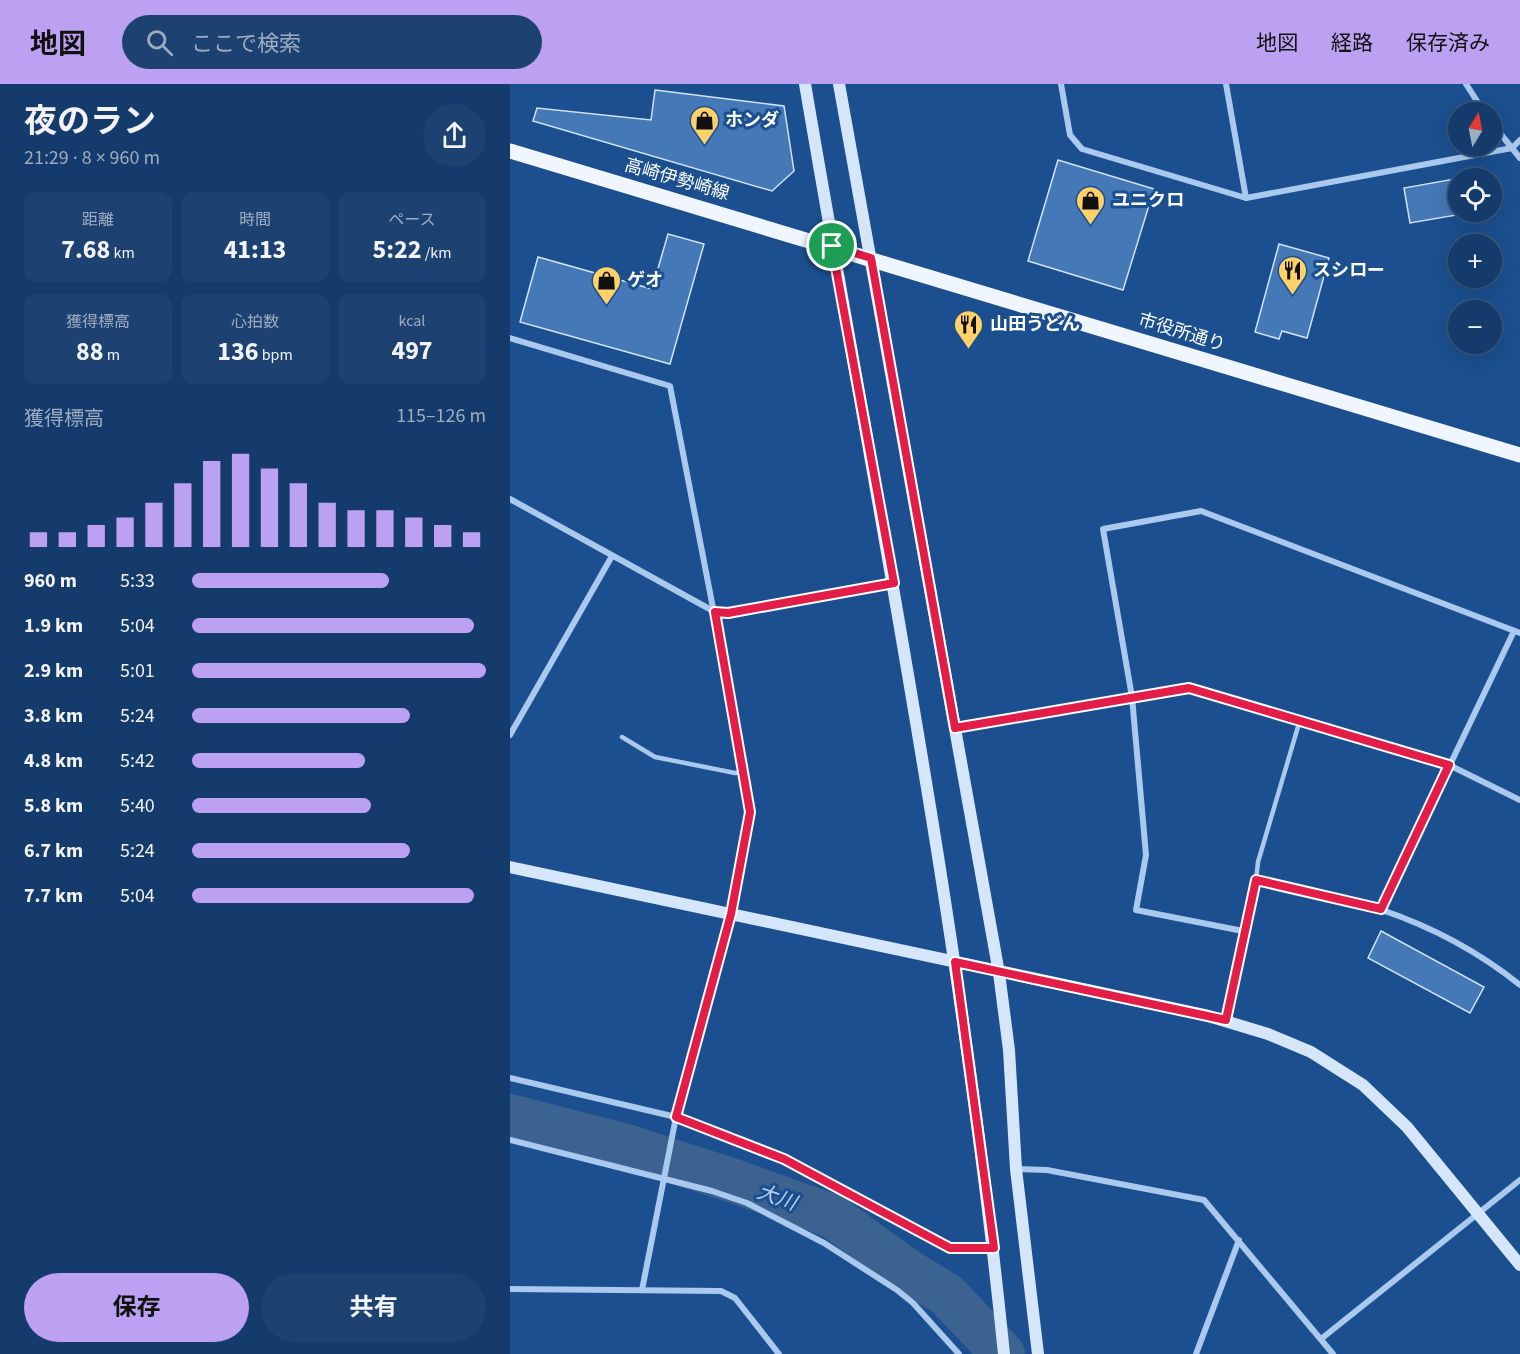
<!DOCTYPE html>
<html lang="ja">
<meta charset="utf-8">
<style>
:root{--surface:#143b6b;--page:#1d4271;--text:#f1f3f6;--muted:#9dadc1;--line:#33557e;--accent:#bca0f2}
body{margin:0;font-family:"Source Sans 3","Noto Sans JP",sans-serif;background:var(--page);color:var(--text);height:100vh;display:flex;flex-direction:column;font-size:22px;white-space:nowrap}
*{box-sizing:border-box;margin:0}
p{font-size:20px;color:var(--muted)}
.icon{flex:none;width:33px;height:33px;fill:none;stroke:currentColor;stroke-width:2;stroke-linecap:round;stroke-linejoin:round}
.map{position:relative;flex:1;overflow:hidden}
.drawer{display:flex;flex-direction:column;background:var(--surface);width:510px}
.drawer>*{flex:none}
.needle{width:39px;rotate:10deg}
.controls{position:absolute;left:938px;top:18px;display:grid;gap:12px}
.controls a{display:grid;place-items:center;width:54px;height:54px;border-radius:50%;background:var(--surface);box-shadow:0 6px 24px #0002,0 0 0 2px var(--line);font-size:30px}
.pin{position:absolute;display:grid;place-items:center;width:51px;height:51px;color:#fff;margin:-26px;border:3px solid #fff;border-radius:50%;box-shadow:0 2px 6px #0007}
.round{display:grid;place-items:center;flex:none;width:63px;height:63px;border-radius:32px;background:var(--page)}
.summary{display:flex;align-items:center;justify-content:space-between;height:102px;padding:0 24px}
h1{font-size:33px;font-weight:700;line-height:45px}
.stats{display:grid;grid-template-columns:repeat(3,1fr);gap:9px;height:102px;padding:6px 24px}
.stats div{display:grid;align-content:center;border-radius:12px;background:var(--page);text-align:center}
.stats b{font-size:26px;font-weight:700}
.stats small{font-size:16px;font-weight:400}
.stats p{font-size:16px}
.chart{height:168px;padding:12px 24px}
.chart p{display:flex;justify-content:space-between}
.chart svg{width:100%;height:108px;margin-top:6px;stroke:var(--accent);stroke-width:6}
.primary-button{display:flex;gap:12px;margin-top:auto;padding:12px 24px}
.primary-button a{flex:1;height:69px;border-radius:36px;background:var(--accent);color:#111;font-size:24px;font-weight:700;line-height:69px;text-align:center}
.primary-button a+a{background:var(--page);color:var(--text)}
ul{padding:0 24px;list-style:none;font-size:20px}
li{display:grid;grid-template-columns:96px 72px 1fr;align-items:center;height:45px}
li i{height:15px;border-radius:8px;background:var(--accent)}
header{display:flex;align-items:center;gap:36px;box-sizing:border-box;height:84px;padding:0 30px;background:var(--accent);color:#111}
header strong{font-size:28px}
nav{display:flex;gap:33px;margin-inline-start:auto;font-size:21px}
.search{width:420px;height:54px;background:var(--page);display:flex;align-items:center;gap:15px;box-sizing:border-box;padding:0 21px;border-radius:33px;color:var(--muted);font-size:22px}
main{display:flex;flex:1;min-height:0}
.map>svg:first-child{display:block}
</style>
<header>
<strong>地図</strong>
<div class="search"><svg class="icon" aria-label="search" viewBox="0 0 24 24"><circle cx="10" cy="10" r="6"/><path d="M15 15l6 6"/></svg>ここで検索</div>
<nav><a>地図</a><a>経路</a><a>保存済み</a></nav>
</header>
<main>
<section class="drawer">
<div class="summary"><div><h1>夜のラン</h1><p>21:29 · 8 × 960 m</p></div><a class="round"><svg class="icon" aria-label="share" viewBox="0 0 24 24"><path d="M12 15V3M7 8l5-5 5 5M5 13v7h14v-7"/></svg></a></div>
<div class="stats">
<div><p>距離</p><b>7.68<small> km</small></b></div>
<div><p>時間</p><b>41:13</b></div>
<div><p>ペース</p><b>5:22<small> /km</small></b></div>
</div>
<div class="stats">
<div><p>獲得標高</p><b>88<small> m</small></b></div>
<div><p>心拍数</p><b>136<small> bpm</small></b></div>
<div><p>kcal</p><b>497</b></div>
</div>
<div class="chart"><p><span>獲得標高</span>115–126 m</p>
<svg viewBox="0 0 160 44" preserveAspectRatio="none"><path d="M5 44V38M15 44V38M25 44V35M35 44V32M45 44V26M55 44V18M65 44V9M75 44V6M85 44V12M95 44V18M105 44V26M115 44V29M125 44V29M135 44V32M145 44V35M155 44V38"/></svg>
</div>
<ul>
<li><b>960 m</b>5:33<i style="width:67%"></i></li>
<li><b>1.9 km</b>5:04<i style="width:96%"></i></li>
<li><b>2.9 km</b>5:01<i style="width:100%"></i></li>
<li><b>3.8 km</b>5:24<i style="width:74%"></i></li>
<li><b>4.8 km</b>5:42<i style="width:59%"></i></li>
<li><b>5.8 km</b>5:40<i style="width:61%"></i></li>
<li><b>6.7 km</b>5:24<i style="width:74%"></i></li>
<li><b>7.7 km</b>5:04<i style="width:96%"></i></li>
</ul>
<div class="primary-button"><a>保存</a><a>共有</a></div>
</section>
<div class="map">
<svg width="1010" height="1270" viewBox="0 0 1010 1270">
<rect width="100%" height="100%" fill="#1b4f8f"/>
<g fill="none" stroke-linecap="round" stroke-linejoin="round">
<path stroke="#3c6290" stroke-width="44" d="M0,1032L113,1061L224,1097L322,1132L398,1187L437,1211L493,1270"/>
</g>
<g fill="#4478b7" stroke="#cfe3fa" stroke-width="1.5">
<path d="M145,6L274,22L284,87L262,107L23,37L27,24L141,36Z"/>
<path d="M548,76L644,105L613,206L518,177Z"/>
<path d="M961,92L962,94H948V128L958,129L900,139L894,104Z"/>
<path d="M158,150L194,160L160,280L10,238L28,173L142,205Z"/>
<path d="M769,160L819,174L797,254L772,247L769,255L745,248Z"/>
<path d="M871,847L974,903L960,929L858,874Z"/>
</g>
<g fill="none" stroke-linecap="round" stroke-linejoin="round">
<g stroke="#a9c9ee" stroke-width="4.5">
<path d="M112,653L145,673L225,689L235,688"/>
<path d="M746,797L748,778L790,636"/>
</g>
<g stroke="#a9c9ee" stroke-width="6">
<path d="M551,0L560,51L572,65L736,114L1002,64L1010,56"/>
<path d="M716,0L736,114"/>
<path d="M956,0L974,28"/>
<path d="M981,38L1010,74"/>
<path d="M0,254L160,302L239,710L240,727L221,830L166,1033L132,1206"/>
<path d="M0,415L205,528L218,529L384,499"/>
<path d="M445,644L679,604L939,681L1010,716"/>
<path d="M0,651L102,472"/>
<path d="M871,825L1004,547"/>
<path d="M733,847L626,826L636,771L622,613L593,445L691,427L1010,549"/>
<path d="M716,936L746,797C788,806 832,812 872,826C922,843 969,868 1010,901"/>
<path d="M0,994L166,1033L274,1075L440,1164H484"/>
<path d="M0,1056L202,1107L237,1119L314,1159L387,1206L403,1219L449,1270"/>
<path d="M506,1085L537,1086L694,1116L823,1270"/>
<path d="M0,1205L211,1207L225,1214L269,1270"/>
<path d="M811,1255L1010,1096"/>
<path d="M686,1270L729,1156"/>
</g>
<g stroke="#d6e6fa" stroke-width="12">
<path d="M295,0C367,423 451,843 494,1270"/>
<path d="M329,0L489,889L499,966L506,1085L528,1270"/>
<path d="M0,783L695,931L758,950L801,968L853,1001L897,1043L1010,1181"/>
</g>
<path stroke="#f0f6ff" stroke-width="15" d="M0,67L1010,371"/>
</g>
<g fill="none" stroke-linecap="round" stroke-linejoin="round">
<defs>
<path id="route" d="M322,162L361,174L445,644L679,604L939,681L871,825L746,796L716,936L445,878L484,1164H440L274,1075L166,1033L221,830L240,728L205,528L218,529L384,499Z"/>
</defs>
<use href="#route" stroke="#fff" stroke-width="12"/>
<use href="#route" stroke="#e11d48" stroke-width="8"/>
</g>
<defs>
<symbol id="shop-pin" viewBox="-11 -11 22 30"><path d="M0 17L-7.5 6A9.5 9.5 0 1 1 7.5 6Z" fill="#ffd166" stroke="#1b4f8f"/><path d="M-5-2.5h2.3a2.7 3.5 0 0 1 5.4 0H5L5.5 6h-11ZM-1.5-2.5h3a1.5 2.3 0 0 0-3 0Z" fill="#111"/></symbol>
<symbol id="restaurant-pin" viewBox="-11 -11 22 30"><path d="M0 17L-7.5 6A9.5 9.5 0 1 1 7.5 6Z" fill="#ffd166" stroke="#1b4f8f"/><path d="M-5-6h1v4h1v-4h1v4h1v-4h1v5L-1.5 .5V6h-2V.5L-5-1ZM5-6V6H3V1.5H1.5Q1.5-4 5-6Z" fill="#111"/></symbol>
</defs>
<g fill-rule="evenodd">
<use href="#shop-pin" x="178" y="20" width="33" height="45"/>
<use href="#shop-pin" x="564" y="100" width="33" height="45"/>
<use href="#restaurant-pin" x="766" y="170" width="33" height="45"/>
<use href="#shop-pin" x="80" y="180" width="33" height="45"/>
<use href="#restaurant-pin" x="442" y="224" width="33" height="45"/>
</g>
<g text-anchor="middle" stroke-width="6" stroke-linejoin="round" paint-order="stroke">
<g font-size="18" font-weight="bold" fill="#fff" stroke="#1b4f8f" text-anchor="start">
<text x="215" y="42">ホンダ</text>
<text x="602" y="122">ユニクロ</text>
<text x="803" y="192">スシロー</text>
<text x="117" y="202">ゲオ</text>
<text x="480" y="246">山田うどん</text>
</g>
<g font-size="18" fill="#fff" stroke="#1b4f8f">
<text transform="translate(167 95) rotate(16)" y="6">高崎伊勢崎線</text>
<text transform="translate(672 248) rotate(17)" y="6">市役所通り</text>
</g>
<g font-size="20" font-style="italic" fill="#b5d3f5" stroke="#1b4f8f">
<text transform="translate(267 1113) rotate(19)" y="7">大川</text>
</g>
</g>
</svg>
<div class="controls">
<a><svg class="needle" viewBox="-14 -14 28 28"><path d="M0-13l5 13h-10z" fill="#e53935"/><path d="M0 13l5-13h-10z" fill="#9dadc1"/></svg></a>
<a><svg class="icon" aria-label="locate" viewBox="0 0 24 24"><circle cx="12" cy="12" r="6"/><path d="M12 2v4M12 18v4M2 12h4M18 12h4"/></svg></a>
<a>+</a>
<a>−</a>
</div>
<div class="pin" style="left:322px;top:162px;background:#1e9e55"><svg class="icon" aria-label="arrive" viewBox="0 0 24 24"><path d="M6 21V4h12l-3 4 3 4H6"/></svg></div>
</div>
</main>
